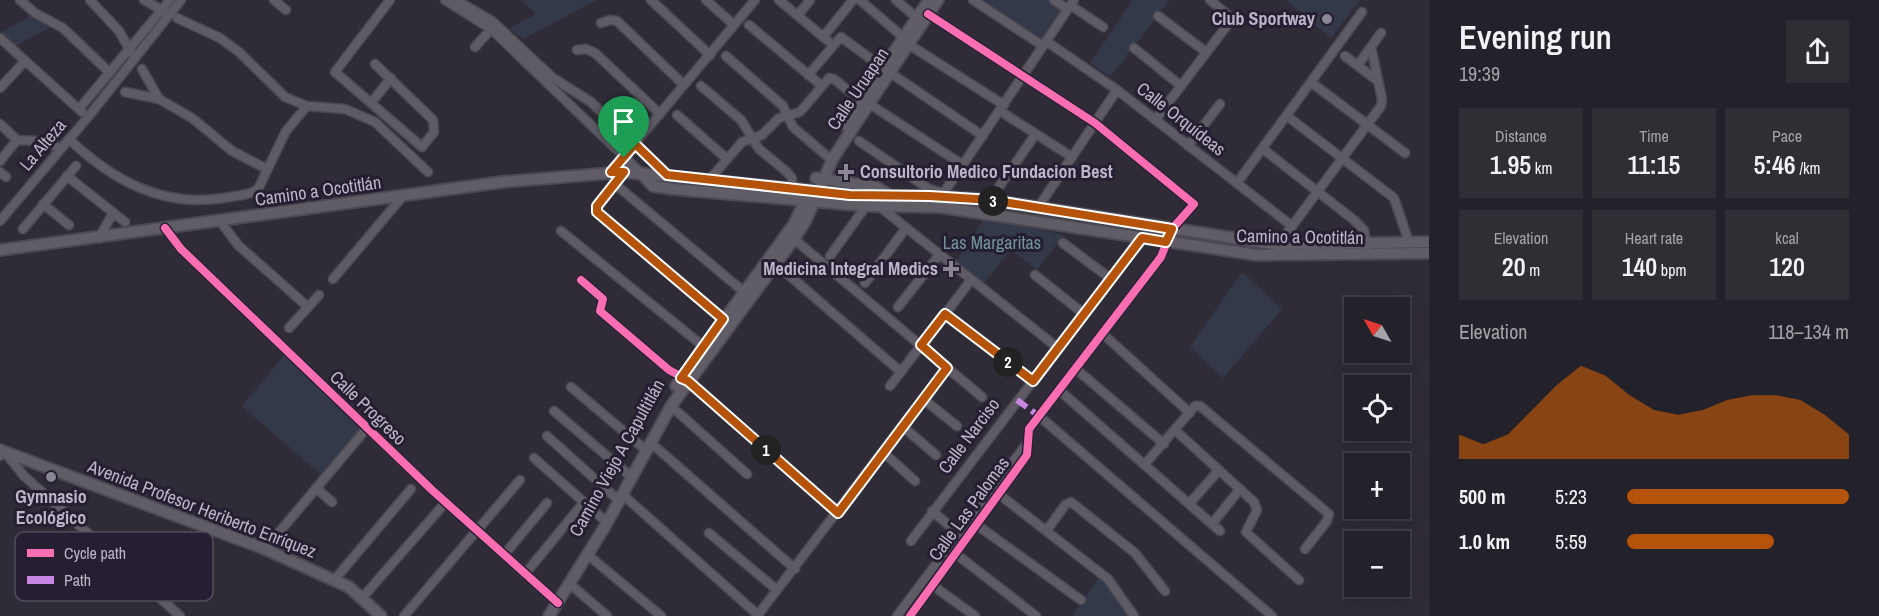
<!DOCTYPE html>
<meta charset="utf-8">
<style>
:root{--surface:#232129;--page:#2f2e35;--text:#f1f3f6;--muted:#a3a3a8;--line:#403e46;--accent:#b45309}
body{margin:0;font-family:"Archivo Narrow",sans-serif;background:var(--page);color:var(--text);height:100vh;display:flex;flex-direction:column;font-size:22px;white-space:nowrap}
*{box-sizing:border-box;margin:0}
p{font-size:20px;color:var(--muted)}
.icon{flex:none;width:33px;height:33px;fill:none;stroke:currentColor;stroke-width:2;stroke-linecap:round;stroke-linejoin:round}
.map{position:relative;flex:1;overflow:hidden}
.sheet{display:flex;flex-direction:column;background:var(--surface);width:450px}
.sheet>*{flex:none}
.needle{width:39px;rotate:309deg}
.buttons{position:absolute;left:1344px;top:297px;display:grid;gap:12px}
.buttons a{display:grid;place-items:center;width:66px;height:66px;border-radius:0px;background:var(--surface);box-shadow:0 3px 15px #0003,0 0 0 2px var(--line);font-size:30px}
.pin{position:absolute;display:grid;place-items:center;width:51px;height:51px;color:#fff;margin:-62px -26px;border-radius:50% 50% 50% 0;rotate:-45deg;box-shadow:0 0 6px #0007}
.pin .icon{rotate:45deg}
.km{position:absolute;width:30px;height:30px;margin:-15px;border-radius:50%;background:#222;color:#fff;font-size:16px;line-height:30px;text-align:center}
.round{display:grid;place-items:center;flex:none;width:63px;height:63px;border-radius:0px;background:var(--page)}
.head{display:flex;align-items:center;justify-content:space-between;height:102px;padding:0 30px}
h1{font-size:33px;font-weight:600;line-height:45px}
.metrics{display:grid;grid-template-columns:repeat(3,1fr);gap:9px;height:102px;padding:6px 30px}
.metrics div{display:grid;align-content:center;border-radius:0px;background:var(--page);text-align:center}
.metrics b{font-size:26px;font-weight:600}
.metrics small{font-size:16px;font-weight:400}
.metrics p{font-size:16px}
.chart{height:168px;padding:12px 30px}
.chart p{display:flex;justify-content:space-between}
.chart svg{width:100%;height:108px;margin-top:6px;fill:var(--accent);opacity:.7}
ul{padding:0 30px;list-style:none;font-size:20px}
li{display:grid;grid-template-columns:96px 72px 1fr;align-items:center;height:45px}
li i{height:15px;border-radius:8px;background:var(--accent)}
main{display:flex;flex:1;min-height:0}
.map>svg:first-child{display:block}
</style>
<main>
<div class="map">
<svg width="1429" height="616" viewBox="0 0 1429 616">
<rect width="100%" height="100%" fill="#2f2c37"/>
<g fill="#333948">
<path d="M521,0H597L523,39L509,29L536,14Z"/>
<path d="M980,0H1048L1063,10L1042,41Z"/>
<path d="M1133,0H1170L1110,77L1090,63Z"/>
<path d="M1286,0H1360L1331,38Z"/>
<path d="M30,16L44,19L51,27L15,46L0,33Z"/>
<path d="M985,218L1064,235L1037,270L1011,250L983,284L956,261Z"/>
<path d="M1242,272L1282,309L1223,378L1190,347Z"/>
<path d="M286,353L361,428L321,475L242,406Z"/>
<path d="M1100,576L1111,582L1130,616H1072Z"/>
</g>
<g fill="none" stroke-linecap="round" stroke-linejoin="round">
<defs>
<g id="minor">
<path d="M20,0L35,13L63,28L110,73"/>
<path d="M90,0L119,31L132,54"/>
<path d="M144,0L167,13"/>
<path d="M274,0L286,10"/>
<path d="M445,0L491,29L641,173"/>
<path d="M456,0L492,21L553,78L591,102L667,175"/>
<path d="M651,0L710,55"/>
<path d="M706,0L734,25"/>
<path d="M779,0L833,45"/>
<path d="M860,0L904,38"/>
<path d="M896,0L917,18"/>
<path d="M973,0L1043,46"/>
<path d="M1054,0L1067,9"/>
<path d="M1070,5L1103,27"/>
<path d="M798,15L810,0"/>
<path d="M1158,16L1206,52"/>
<path d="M177,18L220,38L239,52L285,97L307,106L345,109L375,122L428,172"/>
<path d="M601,23L610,20L617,21L684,85"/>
<path d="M749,25L822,86"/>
<path d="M823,37L853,0"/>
<path d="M0,38L82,112"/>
<path d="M1046,41L1117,90L1292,226"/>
<path d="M908,44L1004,105"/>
<path d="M475,47L493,27"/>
<path d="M1134,48L1181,86"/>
<path d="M577,50L586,49L595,53L660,114"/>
<path d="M726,56L783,106L793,127L827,156"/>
<path d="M1345,56L1378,81"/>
<path d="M375,64L433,120L434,132L422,147L335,72L390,0"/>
<path d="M1358,65L1381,33"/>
<path d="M142,69L159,99"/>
<path d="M889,72L983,136"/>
<path d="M808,75L841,37L883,68"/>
<path d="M1312,83L1405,153"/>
<path d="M701,86L741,120L759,149L787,172L792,178V188"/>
<path d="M0,88L25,61"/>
<path d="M125,92L159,99L192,118L232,151L267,169"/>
<path d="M371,103L391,78"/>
<path d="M868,103L963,165"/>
<path d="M79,109L170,0"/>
<path d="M1000,111L1072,157"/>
<path d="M677,115L726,158"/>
<path d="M1287,116L1394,198L1409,242"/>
<path d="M1155,120L1229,23V16L1210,0"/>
<path d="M0,124L17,140L38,141L62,148"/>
<path d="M69,139C112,180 162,208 223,198C234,196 248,196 258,189L286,131L307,106"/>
<path d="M859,141L929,189L943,193"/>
<path d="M1188,146L1220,104"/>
<path d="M1263,149L1354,220L1364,230L1367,249"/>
<path d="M0,161L17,140"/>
<path d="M0,172L6,177"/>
<path d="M611,172L755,0"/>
<path d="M624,172L597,206V212L723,319"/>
<path d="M67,176L125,222"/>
<path d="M710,179L742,142L762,135L779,118L800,112L829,78L834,79L861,101"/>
<path d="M1237,183L1362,12"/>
<path d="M615,184L744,292"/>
<path d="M999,187L1035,135"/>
<path d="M941,201L943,194L1074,0"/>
<path d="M43,204L69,225"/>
<path d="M880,207L1058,348"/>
<path d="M1037,209L1117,90"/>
<path d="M0,221L88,117L181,0"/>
<path d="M220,221L238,245L308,307"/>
<path d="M165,228L181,249L432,490L558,603"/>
<path d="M23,229L76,166"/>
<path d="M561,231L703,346"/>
<path d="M99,238L113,213"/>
<path d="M794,239L982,397"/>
<path d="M1063,243L1111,279"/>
<path d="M1278,245L1381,106L1382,99L1371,47"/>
<path d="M830,256L866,206"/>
<path d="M776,264L901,372"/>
<path d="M1035,275L1084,314"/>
<path d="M333,279L402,197"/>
<path d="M581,280L603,299L600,311L669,370L688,380L838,513"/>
<path d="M865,283L906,228"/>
<path d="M898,307L940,254"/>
<path d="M945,314L1033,381"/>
<path d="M289,328L319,295"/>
<path d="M1103,334L1190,413"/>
<path d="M1076,369L1164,444"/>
<path d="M890,386L971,280"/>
<path d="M571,387L641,446"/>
<path d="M1059,390L1220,531"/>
<path d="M923,399L957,426"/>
<path d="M671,406L747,474"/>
<path d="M554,411L627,473"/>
<path d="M1039,416L1272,616"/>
<path d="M902,426L936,455"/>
<path d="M1176,431L1254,502L1257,510L1246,532L1299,580"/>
<path d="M547,436L615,497"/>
<path d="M650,442L795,569"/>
<path d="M883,452L915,481"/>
<path d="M0,456L4,451L24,476L180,616"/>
<path d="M534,458L603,519"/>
<path d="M1145,464L1195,406H1200L1329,514L1327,521L1305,549"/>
<path d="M316,488L332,502"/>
<path d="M622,494L758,615"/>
<path d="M1000,495L1108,579L1134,616"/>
<path d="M1189,504L1219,470"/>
<path d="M932,511L958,533"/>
<path d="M1212,524L1240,489"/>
<path d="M977,525L1081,600"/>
<path d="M1047,530L1065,505L1071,502L1135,553L1165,591"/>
<path d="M709,533L777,590"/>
<path d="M911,541L1142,238"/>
<path d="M265,549L367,428"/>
<path d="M956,554L1036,616"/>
<path d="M504,555L547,503"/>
<path d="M588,555L661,616"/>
<path d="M525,574L584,502"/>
<path d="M335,579L411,489"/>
<path d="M570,584L607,616"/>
<path d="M932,585L975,616"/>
<path d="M362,598L446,502"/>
<path d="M404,616L520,480"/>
<path d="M757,616L947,368"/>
<path d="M897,616L1028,442"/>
<path d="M910,616L1027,455L1029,429L1161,257L1172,229L1194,204L1095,123L928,14"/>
</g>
<g id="major">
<path d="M845,125L927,3"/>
<path d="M641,173L653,186L673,189L866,206L940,207L1257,255L1429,253"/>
<path d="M816,178L876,187L893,197"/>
<path d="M0,250L502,182L624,172L870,196H930L991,200L1278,245L1429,242"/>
<path d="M676,386L794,224L807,197"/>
<path d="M0,450L265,549L349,587L381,616"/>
<path d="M549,616L604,528L671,406L794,239L806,220L833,158L938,0"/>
</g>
</defs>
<use href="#minor" stroke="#4a4850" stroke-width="11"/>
<use href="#major" stroke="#4d4954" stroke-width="14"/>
<use href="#minor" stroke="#5e5b65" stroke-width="8"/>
<use href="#major" stroke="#615d67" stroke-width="10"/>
<path stroke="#c787e3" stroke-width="6" stroke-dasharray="12 6" stroke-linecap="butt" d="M1017,400L1039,416"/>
<defs>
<g id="cycleway">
<path d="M165,228L181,249L432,490L558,603"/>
<path d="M581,280L603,299L600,311L669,370L688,380L838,513"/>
<path d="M910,616L1027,455L1029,429L1161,257L1172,229L1194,204L1095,123L928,14"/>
</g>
</defs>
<use href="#cycleway" stroke="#261f31" stroke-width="11"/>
<use href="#cycleway" stroke="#f96db3" stroke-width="8"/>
</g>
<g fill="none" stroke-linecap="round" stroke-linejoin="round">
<defs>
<path id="route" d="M635,144L667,175L850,195L930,196L991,200L1172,229L1166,242L1142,238L1033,381L945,314L921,345L947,368L838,513L688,381L681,378L723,319L597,212V206L624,172H611Z"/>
</defs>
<use href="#route" stroke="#fff" stroke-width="12"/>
<use href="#route" stroke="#b45309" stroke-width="8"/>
</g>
<g fill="#8b8695" stroke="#261f31" stroke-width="2">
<circle cx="1327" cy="19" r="6"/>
<path d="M843 163h6v6h6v6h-6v6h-6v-6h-6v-6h6z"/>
<path d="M948 260h6v6h6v6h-6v6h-6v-6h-6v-6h6z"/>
<circle cx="51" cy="477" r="6"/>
</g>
<g text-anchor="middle" stroke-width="6" stroke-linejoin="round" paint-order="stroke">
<g font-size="18" font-weight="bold" fill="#bdb6c7" stroke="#261f31" text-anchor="end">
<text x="1315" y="25">Club Sportway</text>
<text x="860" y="178" text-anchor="start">Consultorio Medico Fundacion Best</text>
<text x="938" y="275">Medicina Integral Medics</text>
<text x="51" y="503" text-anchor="middle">Gymnasio<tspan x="51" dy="21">Ecológico</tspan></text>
</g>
<g font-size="18" fill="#bdb6c7" stroke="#261f31">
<text transform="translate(858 89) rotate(-56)" y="6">Calle Uruapan</text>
<text transform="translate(1181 119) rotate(38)" y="6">Calle Orquídeas</text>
<text transform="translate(43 145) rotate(-50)" y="6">La Alteza</text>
<text transform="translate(318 191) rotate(-8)" y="6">Camino a Ocotitlán</text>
<text transform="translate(1300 237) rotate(1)" y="6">Camino a Ocotitlán</text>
<text transform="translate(368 408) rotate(44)" y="6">Calle Progreso</text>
<text transform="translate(969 436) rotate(-53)" y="6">Calle Narciso</text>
<text transform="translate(617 458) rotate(-61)" y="6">Camino Viejo A Capultitlán</text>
<text transform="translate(202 509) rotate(21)" y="6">Avenida Profesor Heriberto Enríquez</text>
<text transform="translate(969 509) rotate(-54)" y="6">Calle Las Palomas</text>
</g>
<g font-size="18" fill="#709495" stroke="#261f31">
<text x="992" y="249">Las Margaritas</text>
</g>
</g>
<rect x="15" y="532" width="198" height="69" rx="9" fill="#261f31" stroke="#534c5e" stroke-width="1.5"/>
<rect x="27" y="549" width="27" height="8" fill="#f96db3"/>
<rect x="27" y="576" width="27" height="8" fill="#c787e3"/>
<g font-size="16" fill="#bdb6c7">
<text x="64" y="559">Cycle path</text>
<text x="64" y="586">Path</text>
</g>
</svg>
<div class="buttons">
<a><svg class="needle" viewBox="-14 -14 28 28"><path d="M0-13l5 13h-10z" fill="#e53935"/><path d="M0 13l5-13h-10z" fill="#a3a3a8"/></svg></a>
<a><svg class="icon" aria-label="locate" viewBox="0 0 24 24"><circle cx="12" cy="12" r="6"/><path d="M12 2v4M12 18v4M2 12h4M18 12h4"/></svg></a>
<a>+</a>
<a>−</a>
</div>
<div class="pin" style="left:624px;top:158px;background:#1e9e55"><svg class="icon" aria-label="arrive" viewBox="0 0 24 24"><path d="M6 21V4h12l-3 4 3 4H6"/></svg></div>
<b class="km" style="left:766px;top:450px">1</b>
<b class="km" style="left:1008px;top:362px">2</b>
<b class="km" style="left:993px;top:201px">3</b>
</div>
<section class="sheet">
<div class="head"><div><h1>Evening run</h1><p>19:39</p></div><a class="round"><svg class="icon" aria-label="share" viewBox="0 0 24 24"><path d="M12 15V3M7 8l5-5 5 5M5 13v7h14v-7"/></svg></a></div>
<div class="metrics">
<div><p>Distance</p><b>1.95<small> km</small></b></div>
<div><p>Time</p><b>11:15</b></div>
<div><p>Pace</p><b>5:46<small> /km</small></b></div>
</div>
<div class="metrics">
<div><p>Elevation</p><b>20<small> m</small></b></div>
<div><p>Heart rate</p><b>140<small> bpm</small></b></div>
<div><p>kcal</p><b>120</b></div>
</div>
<div class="chart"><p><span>Elevation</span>118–134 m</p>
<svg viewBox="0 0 160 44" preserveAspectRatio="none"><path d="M0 44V34L10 38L20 34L30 24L40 14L50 6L60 10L70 18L80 24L90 26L100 24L110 20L120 18L130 18L140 20L150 26L160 34V44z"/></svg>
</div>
<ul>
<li><b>500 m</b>5:23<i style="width:100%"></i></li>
<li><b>1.0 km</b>5:59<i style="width:66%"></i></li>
</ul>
</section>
</main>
